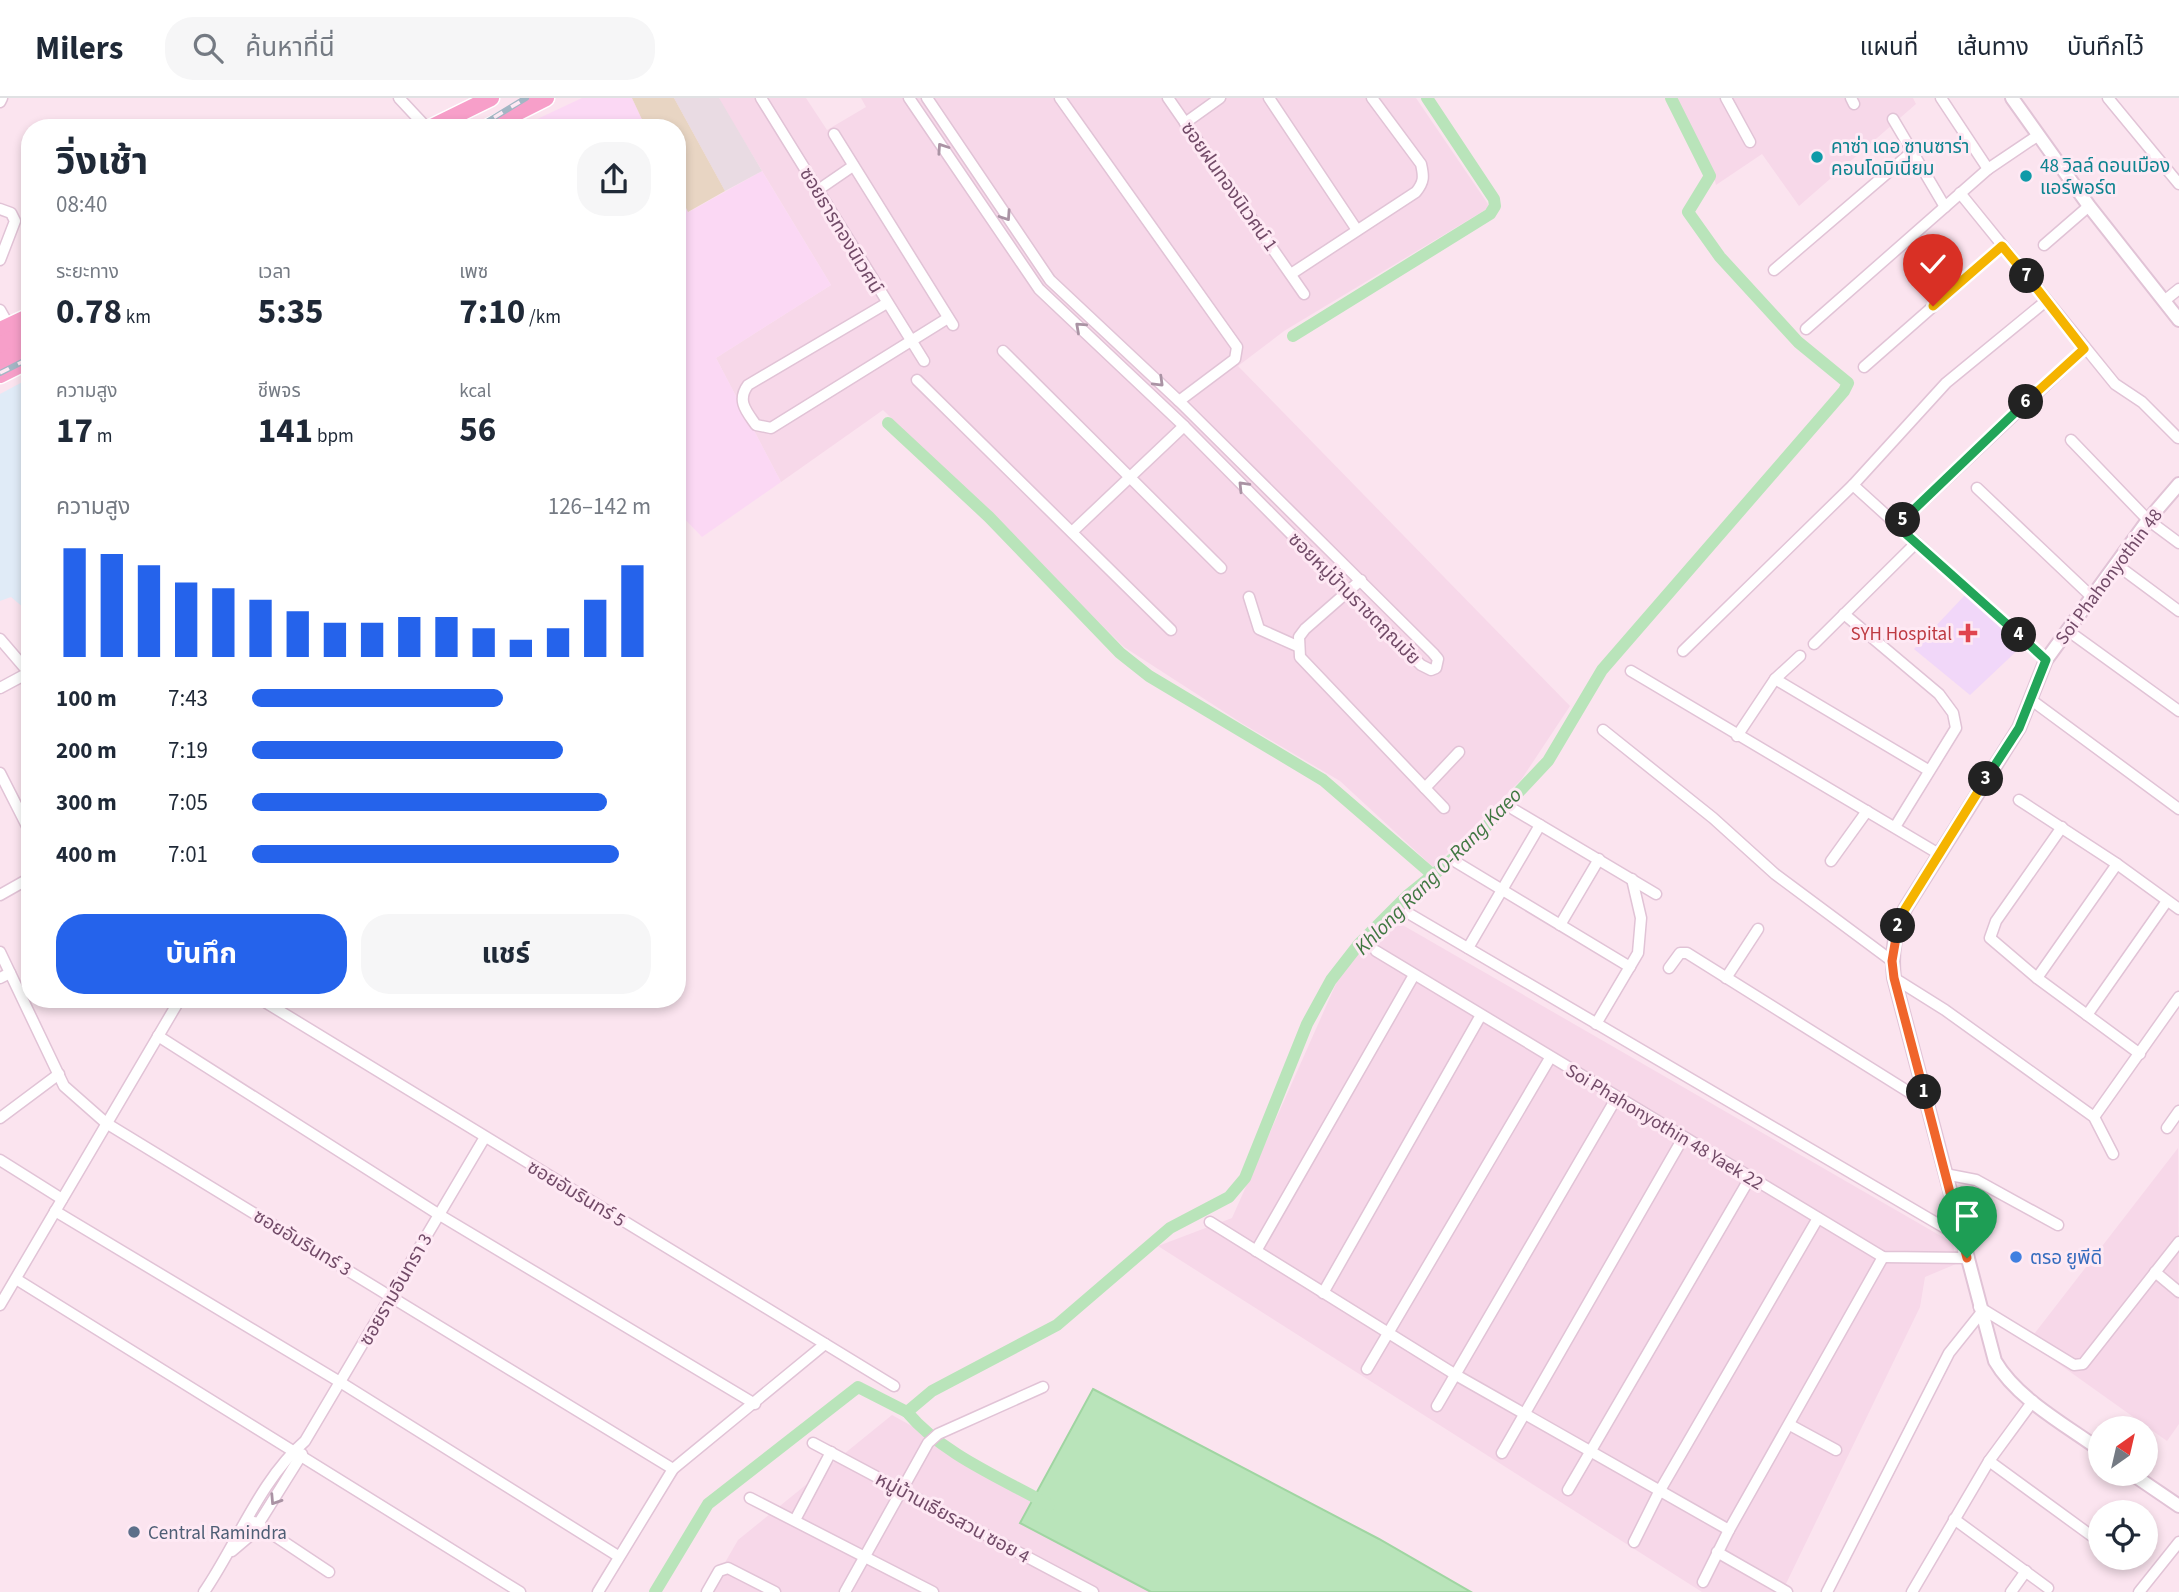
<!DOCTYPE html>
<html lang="th">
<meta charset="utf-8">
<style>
:root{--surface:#fff;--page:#f6f6f7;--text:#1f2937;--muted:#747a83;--line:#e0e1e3;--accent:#2563eb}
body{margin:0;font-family:"Source Sans 3","Noto Sans Thai",sans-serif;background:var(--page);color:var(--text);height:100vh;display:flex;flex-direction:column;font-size:26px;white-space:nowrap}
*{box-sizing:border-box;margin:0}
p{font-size:23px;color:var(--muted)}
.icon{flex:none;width:38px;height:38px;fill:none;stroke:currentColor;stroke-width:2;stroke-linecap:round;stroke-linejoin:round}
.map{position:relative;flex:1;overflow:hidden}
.details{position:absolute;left:21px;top:21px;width:665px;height:889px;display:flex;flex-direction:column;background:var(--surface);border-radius:28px;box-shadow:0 4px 10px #0003}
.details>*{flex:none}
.needle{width:46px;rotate:34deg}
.fabs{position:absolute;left:2088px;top:1318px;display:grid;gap:14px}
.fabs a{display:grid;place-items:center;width:70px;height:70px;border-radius:50%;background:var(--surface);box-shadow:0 4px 10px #0003;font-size:35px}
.pin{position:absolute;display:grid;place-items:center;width:60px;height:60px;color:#fff;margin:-72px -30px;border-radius:50% 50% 50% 0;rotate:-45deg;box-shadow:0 0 7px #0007}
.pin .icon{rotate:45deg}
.km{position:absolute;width:35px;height:35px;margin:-18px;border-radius:50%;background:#222;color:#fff;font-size:19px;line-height:35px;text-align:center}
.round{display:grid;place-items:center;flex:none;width:74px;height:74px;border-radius:28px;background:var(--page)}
.overview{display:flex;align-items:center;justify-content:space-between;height:119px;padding:0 35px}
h1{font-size:38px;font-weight:700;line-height:52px}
.metrics{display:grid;grid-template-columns:repeat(3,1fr);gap:10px;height:119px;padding:7px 35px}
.metrics div{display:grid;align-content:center}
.metrics b{font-size:35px;font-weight:700}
.metrics small{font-size:19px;font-weight:400}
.metrics p{font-size:19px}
.chart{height:196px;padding:14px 35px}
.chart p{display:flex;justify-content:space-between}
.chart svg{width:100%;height:126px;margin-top:7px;stroke:var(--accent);stroke-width:6}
.cta{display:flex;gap:14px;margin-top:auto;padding:14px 35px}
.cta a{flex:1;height:80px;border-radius:28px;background:var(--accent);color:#fff;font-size:28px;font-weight:700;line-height:80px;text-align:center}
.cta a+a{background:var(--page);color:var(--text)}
ul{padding:0 35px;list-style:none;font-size:23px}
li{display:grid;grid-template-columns:112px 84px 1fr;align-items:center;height:52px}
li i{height:18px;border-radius:9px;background:var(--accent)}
header{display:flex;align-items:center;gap:42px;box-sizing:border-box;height:98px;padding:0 35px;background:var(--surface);border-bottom:2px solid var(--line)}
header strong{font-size:33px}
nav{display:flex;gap:38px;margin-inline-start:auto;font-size:24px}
.search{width:490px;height:63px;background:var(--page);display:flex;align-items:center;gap:18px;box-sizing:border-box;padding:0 24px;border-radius:28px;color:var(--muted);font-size:26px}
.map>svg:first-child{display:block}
</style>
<header>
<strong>Milers</strong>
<div class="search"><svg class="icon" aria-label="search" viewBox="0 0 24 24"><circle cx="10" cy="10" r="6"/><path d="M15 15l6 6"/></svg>ค้นหาที่นี่</div>
<nav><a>แผนที่</a><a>เส้นทาง</a><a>บันทึกไว้</a></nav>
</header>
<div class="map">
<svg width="2179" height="1494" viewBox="0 0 2179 1494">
<rect width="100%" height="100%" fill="#fbe4ef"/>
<g fill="#f7d8e9">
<path d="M718,0H806L827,32L866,9L861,0H1416L1490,109L1284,233L1238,268L1570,608L1521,682L1433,769L1340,683L1243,626L1124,549L883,312L781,384L716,260L831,187Z"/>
<path d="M1675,0H1913L1916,6L1799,108L1762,56L1716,87L1713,74Z"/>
<path d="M1387,818L1953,1145L1956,1166L1925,1179L1920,1209L1782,1494H1702L1158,1148L1232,1120L1339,879Z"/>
<path d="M2178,1050L2179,1326L2167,1343L2028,1244Z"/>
<path d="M892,1317L1212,1494H708L738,1442Z"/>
</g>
<g fill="#fbd8f4">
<path d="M582,0H632L646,30H518Z"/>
<path d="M762,73L831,187L716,260L781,384L702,439L677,413V92L689,114Z"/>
</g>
<path fill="#e9dbe3" d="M674,0H719L762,73L725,93Z"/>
<path fill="#e0ebf7" d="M30,280V515L11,499L0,503V296Z"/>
<path fill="#f1d7f9" d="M1967,495L2022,548L1970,597L1914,551Z"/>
<path fill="#e8d5c3" d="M632,0H674L725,93L688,114L677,92V30H646Z"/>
<path fill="#b9e4ba" stroke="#a0d5a2" stroke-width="2" d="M1093,1291L1379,1441L1471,1494H1151L1020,1425Z"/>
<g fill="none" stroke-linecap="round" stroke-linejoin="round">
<g stroke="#b9e4ba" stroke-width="12">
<path d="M1293,238L1490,116L1495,108L1494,101L1427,0"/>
<path d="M888,325L989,419L1120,555L1149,578L1323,682L1433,777"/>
<path d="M907,1314C942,1356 1001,1380 1049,1407"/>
<path d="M655,1494L708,1406L858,1289L907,1314L932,1293L1057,1227L1170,1130L1229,1099L1245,1080L1307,926L1331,882L1359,846L1407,798L1465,751L1548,663L1602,572L1844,293L1848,285L1798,244L1720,159L1688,114L1710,78L1671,0"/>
</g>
<defs>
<g id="minor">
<path d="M399,0L427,30"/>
<path d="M761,0L924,263"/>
<path d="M909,0L1039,191L1184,328L1421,567L1431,572L1436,570L1438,561L1433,555L1179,303L1050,182L927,0"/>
<path d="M1060,0L1237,249L1235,261L1179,303"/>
<path d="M1168,0L1304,196"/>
<path d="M1269,0L1357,132"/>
<path d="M1726,0L1750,44"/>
<path d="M1851,0L1854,6"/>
<path d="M1941,0L1988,71"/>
<path d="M2108,0L2179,86"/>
<path d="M0,4L2,0"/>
<path d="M1893,21L1945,109"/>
<path d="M1185,25L1220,0"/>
<path d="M834,36L953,227"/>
<path d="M818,92L853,68"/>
<path d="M1960,95L2115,286L2142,304L2178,340"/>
<path d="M0,111L11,115L15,123L0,162"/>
<path d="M2044,147L2089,108"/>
<path d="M1774,172L1913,53"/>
<path d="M1291,176L1416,94C1424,84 1424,79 1421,66L1372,0"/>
<path d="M2164,203L2179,191"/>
<path d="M887,205L748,287C736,303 747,314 756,327L771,330L948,220"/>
<path d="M0,212L9,228"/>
<path d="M1806,231L1988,71L2037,38"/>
<path d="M1003,253L1221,470"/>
<path d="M1864,269L2002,148"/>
<path d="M917,282L1171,532"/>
<path d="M2071,342L2148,422L2179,445"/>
<path d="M1853,387L2046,562"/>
<path d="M1977,390L2092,499"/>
<path d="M1897,428L2084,251"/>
<path d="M1072,434L1184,328"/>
<path d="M2117,467L2179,513"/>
<path d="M1361,482L1305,531L1299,539L1300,559L1444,710"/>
<path d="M1249,499L1259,531L1297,548"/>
<path d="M1844,516L1939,596L1953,615L1956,630L1895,729"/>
<path d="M2067,532L2179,613"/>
<path d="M0,541L30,576"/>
<path d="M1814,546L1916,445"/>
<path d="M1683,553L1853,387L1946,285L2046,203"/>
<path d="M1631,573L1939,756"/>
<path d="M1775,581L1928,672"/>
<path d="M0,590L28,575"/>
<path d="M2030,601L2179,711"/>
<path d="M1603,632L1713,720L1775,776L1892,863"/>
<path d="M1737,638L1775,581L1800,558"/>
<path d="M0,675L30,734"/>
<path d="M1425,690L1459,654"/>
<path d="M2019,702L2117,766L2179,811"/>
<path d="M1513,711L1656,796"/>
<path d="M2062,729L1996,823L1990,840L2037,880L2140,956"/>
<path d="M1831,763L1867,713"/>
<path d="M1456,764L1630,869"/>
<path d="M0,797L30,780"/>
<path d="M1408,815L1962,1140"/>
<path d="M1560,827L1599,761"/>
<path d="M1468,850L1540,727"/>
<path d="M1376,853L1883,1159L1967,1160"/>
<path d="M0,854L64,988L106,1025L673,1371"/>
<path d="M1669,870L1680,855H1687L1928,1006"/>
<path d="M0,880L10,875"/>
<path d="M1726,880L1758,831"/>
<path d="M1894,880L1945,912L2094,1019L2113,1056"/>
<path d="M2037,880L2117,766"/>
<path d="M260,901L894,1288"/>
<path d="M2087,917L2167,803"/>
<path d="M1596,926L1638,855L1641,820L1632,781"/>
<path d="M158,938L438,1116L755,1306"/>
<path d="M2094,1019L2179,899"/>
<path d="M0,1020L59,976"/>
<path d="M2167,1030L2179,1013"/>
<path d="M0,1062L62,1101"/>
<path d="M1945,1076L1976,1082L2058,1127"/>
<path d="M55,1113L340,1284L618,1458"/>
<path d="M1210,1124L1456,1277L1729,1432"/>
<path d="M1256,1153L1414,877"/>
<path d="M2155,1174L2179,1194"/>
<path d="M16,1181L520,1494"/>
<path d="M1323,1195L1481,917"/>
<path d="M0,1207L180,901"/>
<path d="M1979,1209L2074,1267L2083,1266L2179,1144"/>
<path d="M1367,1271L1550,960"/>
<path d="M1437,1308L1617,999"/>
<path d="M1790,1327L1836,1352"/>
<path d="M813,1345L1093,1494"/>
<path d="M1502,1355L1683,1040"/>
<path d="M1989,1363L2100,1444"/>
<path d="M1568,1392L1751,1078"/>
<path d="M750,1400L933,1494"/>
<path d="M1954,1421L2048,1490"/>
<path d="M795,1422L831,1354"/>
<path d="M254,1424L329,1474"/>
<path d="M1634,1444L1659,1394L1818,1120"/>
<path d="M232,1453L252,1436L302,1356"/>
<path d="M1717,1454L1787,1494"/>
<path d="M1703,1484L1729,1432L1883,1159"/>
<path d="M204,1494C237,1446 260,1382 305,1343L485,1039"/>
<path d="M598,1494L673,1371L825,1246"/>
<path d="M707,1494L719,1473L728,1470L775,1494"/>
<path d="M845,1494L928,1345L938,1336L1043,1289"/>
<path d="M1827,1494L1949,1255L1981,1215"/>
<path d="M1912,1494L1989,1363L2033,1303"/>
<path d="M2011,1494L2026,1473"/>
<path d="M2139,1494L2179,1444"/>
</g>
<g id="tertiary">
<path d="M2012,0L2089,108L2179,222"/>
<path d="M2100,1352C2066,1327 2017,1301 1995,1263L1894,880C1891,854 1895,834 1905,811L2019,630L2046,562L2148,422L2179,386"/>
<path d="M2132,1376L2179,1408"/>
</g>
<g id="primary">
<path d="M430,30L491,0"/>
<path d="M487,30L546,0"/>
<path d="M0,232L30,218"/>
<path d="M0,247L30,232"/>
<path d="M0,264L30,249"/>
<path d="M0,277L30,262"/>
</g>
</defs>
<use href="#minor" stroke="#e1c3d6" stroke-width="13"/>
<use href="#tertiary" stroke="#e1c3d6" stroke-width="16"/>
<use href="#primary" stroke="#fff" stroke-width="19"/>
<use href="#minor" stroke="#fff" stroke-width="10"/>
<use href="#tertiary" stroke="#fff" stroke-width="12"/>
<use href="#primary" stroke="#f79fc9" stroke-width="16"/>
<defs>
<g id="rail">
<path d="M477,30L526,0"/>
<path d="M0,275L30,260"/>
</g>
</defs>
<use href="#rail" stroke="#a3b6c4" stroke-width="6"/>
<use href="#rail" stroke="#fee9f4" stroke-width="3.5" stroke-dasharray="10" stroke-linecap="butt"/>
</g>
<defs><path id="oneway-chevron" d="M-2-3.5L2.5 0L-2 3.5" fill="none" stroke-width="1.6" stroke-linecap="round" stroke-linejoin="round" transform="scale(1.75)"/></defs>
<g stroke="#aa93a4">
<use href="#oneway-chevron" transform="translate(942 50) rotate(-124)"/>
<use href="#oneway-chevron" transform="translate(1006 118) rotate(56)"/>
<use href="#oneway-chevron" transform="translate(1080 229) rotate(-138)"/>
<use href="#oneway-chevron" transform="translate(1159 284) rotate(44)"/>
<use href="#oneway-chevron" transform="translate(1243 388) rotate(-134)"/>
<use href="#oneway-chevron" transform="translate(275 1402) rotate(123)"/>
</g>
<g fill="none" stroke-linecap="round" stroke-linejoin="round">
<defs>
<path id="split-1" d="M1924,994L1967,1160"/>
<path id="split-2" d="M1898,828L1892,863L1894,880L1924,994"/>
<path id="split-3" d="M1898,828L1905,811L1986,681"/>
<path id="split-4" d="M1986,681L2019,630L2046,562L2019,537"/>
<path id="split-5" d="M1903,422L1897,428L2019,537"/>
<path id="split-6" d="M1903,422L2026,304"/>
<path id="split-7" d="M2026,304L2084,251L2027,178"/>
<path id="split-8" d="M1933,208L2002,148L2027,178"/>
</defs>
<use href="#split-1" stroke="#fff" stroke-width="14"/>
<use href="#split-2" stroke="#fff" stroke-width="14"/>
<use href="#split-3" stroke="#fff" stroke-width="14"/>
<use href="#split-4" stroke="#fff" stroke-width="14"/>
<use href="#split-5" stroke="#fff" stroke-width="14"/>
<use href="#split-6" stroke="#fff" stroke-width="14"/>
<use href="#split-7" stroke="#fff" stroke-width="14"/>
<use href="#split-8" stroke="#fff" stroke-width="14"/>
<use href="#split-1" stroke="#f0652b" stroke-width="9"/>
<use href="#split-2" stroke="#f0652b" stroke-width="9"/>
<use href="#split-3" stroke="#f5b400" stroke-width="9"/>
<use href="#split-4" stroke="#22a559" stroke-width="9"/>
<use href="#split-5" stroke="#22a559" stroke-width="9"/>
<use href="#split-6" stroke="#22a559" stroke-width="9"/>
<use href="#split-7" stroke="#f5b400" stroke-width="9"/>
<use href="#split-8" stroke="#f5b400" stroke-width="9"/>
</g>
<g fill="#0f9aa8" stroke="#fee9f4" stroke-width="2.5">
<circle cx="1817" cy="59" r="7"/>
<circle cx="2026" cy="78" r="7"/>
</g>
<path fill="#e0444e" stroke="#fee9f4" stroke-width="2.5" d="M1964.5 524.5h7v7h7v7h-7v7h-7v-7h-7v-7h7z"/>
<circle fill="#3f7fe0" stroke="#fee9f4" stroke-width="2.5" cx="2016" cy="1159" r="7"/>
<circle fill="#5c6f8a" stroke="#fee9f4" stroke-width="2.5" cx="134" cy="1434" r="7"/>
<g text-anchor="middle" stroke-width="6" stroke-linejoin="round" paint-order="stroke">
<g font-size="19" fill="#0d838f" stroke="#fee9f4" text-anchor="start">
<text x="1831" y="55">คาซ่า เดอ ซานซาร่า<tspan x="1831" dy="22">คอนโดมิเนี่ยม</tspan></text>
<text x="2040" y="74">48 วิลล์ ดอนเมือง<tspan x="2040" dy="22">แอร์พอร์ต</tspan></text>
</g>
<g font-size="19" fill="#724b68" stroke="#fee9f4">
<text transform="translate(1230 88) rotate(55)" y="7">ซอยฝนทองนิเวศน์ 1</text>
<text transform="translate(842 132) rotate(59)" y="7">ซอยธารทองนิเวศน์</text>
<text transform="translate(2108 478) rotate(-53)" y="7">Soi Phahonyothin 48</text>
<text transform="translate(1355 500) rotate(45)" y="7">ซอยหมู่บ้านราชตฤณมัย</text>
<text transform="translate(1665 1028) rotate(31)" y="7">Soi Phahonyothin 48 Yaek 22</text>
<text transform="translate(577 1095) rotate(31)" y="7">ซอยอัมรินทร์ 5</text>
<text transform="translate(303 1144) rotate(31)" y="7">ซอยอัมรินทร์ 3</text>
<text transform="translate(395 1191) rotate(-60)" y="7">ซอยรามอินทรา 3</text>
<text transform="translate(953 1419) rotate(28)" y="7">หมู่บ้านเธียรสวน ซอย 4</text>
</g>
<g font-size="19" fill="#be3a42" stroke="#fee9f4" text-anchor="end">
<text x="1952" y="542">SYH Hospital</text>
</g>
<g font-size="19" fill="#366cbe" stroke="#fee9f4" text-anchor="start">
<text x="2030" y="1166">ตรอ ยูพีดี</text>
</g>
<g font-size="19" fill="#4e5e75" stroke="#fee9f4" text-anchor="start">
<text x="148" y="1441">Central Ramindra</text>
</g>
<g font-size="21" font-style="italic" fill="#407742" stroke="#fee9f4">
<text transform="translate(1438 773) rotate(-45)" y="7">Khlong Rang O-Rang Kaeo</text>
</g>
</g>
</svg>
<div class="fabs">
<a><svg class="needle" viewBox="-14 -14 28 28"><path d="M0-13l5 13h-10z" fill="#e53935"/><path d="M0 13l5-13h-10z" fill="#747a83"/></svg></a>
<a><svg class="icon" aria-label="locate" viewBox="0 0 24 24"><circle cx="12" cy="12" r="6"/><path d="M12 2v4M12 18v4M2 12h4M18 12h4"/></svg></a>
</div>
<div class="pin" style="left:1967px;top:1160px;background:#1e9e55"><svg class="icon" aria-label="arrive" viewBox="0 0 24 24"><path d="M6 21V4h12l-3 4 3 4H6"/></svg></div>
<div class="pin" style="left:1933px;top:208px;background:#d93025"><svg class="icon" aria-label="check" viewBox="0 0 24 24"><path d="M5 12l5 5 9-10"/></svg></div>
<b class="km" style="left:1924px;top:994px">1</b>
<b class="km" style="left:1898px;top:828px">2</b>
<b class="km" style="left:1986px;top:681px">3</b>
<b class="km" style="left:2019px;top:537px">4</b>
<b class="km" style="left:1903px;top:422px">5</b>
<b class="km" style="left:2026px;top:304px">6</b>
<b class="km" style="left:2027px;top:178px">7</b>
<section class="details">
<div class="overview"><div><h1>วิ่งเช้า</h1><p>08:40</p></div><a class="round"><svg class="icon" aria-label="share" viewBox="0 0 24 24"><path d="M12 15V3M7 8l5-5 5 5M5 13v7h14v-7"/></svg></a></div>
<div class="metrics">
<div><p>ระยะทาง</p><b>0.78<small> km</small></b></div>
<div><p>เวลา</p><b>5:35</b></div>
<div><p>เพซ</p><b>7:10<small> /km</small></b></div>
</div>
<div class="metrics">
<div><p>ความสูง</p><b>17<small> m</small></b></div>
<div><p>ชีพจร</p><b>141<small> bpm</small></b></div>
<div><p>kcal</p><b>56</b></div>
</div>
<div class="chart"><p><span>ความสูง</span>126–142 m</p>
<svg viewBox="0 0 160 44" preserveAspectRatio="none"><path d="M5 44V6M15 44V8M25 44V12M35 44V18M45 44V20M55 44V24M65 44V28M75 44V32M85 44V32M95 44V30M105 44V30M115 44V34M125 44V38M135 44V34M145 44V24M155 44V12"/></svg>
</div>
<ul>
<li><b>100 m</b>7:43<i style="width:63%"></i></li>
<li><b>200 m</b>7:19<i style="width:78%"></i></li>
<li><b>300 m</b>7:05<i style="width:89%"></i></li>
<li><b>400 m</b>7:01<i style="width:92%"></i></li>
</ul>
<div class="cta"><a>บันทึก</a><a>แชร์</a></div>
</section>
</div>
